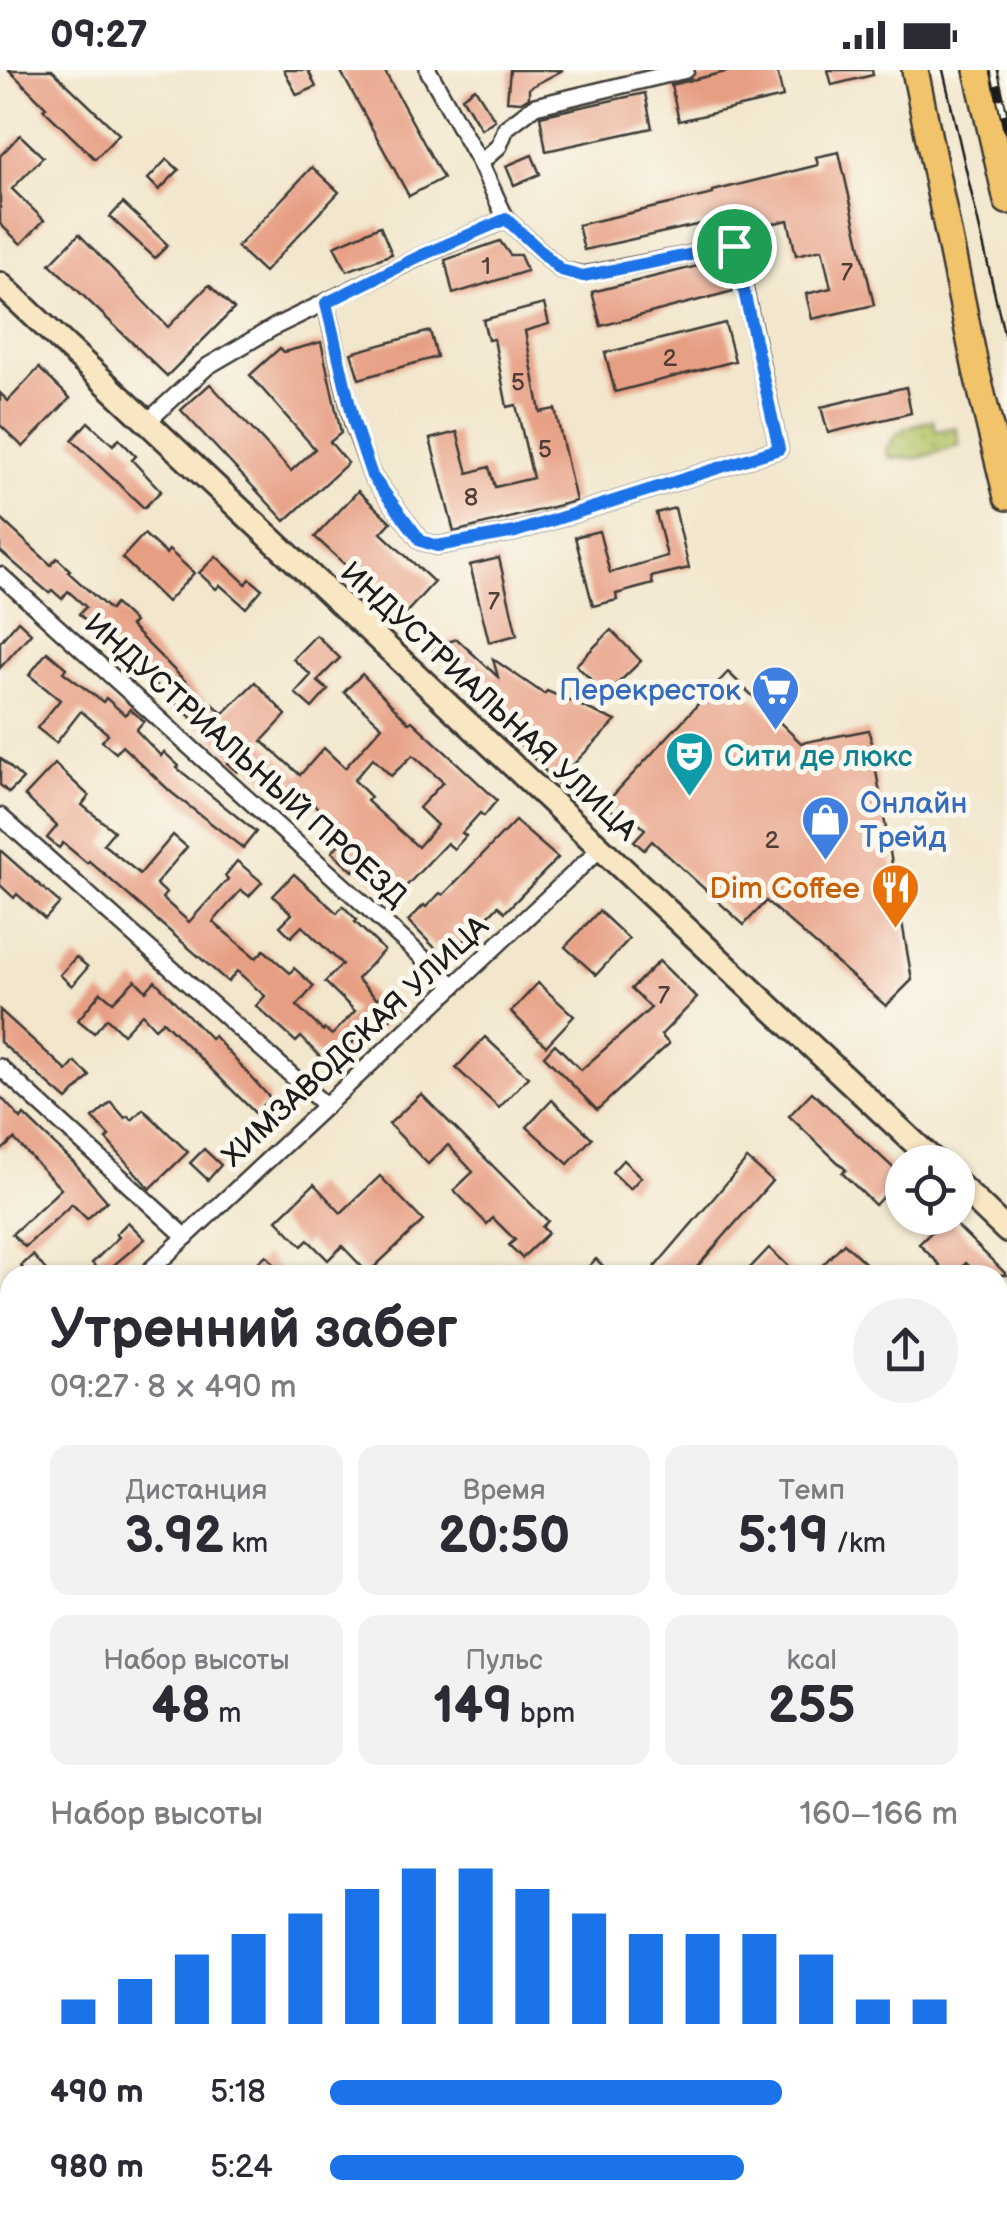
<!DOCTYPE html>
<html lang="ru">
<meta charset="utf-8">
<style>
:root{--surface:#fff;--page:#f2f2f3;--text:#2b2b33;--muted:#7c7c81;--accent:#1a73e8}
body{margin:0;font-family:"Balsamiq Sans",sans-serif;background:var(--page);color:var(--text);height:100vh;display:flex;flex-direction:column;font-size:38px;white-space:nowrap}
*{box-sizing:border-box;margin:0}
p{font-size:32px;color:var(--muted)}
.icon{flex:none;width:55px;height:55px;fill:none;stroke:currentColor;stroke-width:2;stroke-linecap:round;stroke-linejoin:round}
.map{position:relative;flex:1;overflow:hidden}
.sheet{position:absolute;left:0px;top:1195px;width:1008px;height:960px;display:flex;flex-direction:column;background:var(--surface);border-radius:30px 30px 0 0;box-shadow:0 2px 8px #0004}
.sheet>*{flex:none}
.fabs{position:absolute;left:885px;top:1075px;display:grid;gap:20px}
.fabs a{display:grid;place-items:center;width:90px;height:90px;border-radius:50%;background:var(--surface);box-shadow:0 2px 8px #0004;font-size:50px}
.pin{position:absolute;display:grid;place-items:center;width:85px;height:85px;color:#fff;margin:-42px;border:5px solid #fff;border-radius:50%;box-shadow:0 2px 10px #0007}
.round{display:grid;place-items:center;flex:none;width:105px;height:105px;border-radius:52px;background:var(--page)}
.head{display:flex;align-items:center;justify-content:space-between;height:170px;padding:0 50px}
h1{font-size:55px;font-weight:700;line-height:75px}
.stats{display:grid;grid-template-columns:repeat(3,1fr);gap:15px;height:170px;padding:10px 50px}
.stats div{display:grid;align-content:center;border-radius:20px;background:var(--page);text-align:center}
.stats b{font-size:50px;font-weight:700}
.stats small{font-size:28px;font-weight:400}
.stats p{font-size:28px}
.chart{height:280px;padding:20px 50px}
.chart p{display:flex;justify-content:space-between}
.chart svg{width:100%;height:180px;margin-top:10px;stroke:var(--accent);stroke-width:6}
ul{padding:0 50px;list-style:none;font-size:32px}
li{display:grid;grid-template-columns:160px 120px 1fr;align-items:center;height:75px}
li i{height:25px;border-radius:12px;background:var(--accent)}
.status{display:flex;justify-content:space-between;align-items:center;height:70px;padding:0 50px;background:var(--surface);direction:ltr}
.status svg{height:28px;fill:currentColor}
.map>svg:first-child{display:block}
</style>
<div class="status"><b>09:27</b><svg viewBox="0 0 49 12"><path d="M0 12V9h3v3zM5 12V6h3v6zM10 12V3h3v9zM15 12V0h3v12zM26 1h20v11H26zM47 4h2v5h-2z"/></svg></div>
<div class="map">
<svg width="1007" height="2155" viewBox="0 0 1007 2155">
<defs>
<pattern id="grass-dots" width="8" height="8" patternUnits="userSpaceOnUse" patternTransform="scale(2.5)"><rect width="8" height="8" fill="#b2c265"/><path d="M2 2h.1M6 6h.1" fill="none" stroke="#98a657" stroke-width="1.8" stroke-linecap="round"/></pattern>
<pattern id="forest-crowns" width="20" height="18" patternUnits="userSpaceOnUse" patternTransform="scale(2.5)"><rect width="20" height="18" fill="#8da85a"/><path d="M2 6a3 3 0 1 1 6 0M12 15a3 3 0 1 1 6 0" fill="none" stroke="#72884a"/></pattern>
<pattern id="water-ripples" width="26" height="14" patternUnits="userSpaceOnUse" patternTransform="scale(2.5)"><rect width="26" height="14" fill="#70bae9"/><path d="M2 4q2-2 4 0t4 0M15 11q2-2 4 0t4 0" fill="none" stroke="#609fc7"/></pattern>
</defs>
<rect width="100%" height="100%" fill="#fbf7ec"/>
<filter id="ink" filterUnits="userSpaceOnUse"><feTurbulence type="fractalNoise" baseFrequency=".01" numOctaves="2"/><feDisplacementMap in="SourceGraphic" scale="20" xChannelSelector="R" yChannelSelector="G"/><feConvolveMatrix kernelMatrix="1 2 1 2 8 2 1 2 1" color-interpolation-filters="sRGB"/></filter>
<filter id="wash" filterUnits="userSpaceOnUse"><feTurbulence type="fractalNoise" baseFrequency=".0048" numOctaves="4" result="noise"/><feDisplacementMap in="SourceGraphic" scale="40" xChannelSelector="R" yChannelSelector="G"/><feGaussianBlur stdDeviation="2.25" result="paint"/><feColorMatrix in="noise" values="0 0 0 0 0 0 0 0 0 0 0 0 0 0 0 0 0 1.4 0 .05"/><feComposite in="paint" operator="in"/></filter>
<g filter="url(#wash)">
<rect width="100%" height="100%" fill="#f2e6cc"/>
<path fill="url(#grass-dots)" stroke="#676f40" stroke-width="2.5" d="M933,350L936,361L956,357L960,376L919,388H890L886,380C895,358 912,355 933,350Z"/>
<g fill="url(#forest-crowns)" stroke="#54623b" stroke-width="2.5">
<path d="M0,1761L10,1765V1792L0,1816Z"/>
<path d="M0,1825L10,1830V1880L0,1874Z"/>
<path d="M0,1914L10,1921V2145H441L465,2155H0Z"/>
</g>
<path fill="url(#water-ripples)" stroke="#466b82" stroke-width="2.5" d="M0,1874L10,1880V1921L0,1914Z"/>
<g id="blocks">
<g fill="#e79f84" fill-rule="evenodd">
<path d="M9,0H52L119,64L95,89L43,39L46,37Z"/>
<path d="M284,0H308L316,17L297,25Z"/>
<path d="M340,0H384L443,108L409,126Z"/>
<path d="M510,0H563L529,18V27L521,32L507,31Z"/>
<path d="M734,0H777L783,27L679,51L671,15Z"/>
<path d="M828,0H872L873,5L832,15Z"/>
<path d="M475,18L495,50L481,59L462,27Z"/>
<path d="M645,23L652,58L546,81L540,46Z"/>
<path d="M20,65L43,87L12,119L44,150L21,174L0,154V86Z"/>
<path d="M839,82L874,235L812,249L806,224L831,218L822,179L796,185L788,150L723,165L719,150L584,180L578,155L713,124V121L818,95L816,87Z"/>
<path d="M532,85L540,104L514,115L506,96Z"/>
<path d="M167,89L179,100L159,120L148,109Z"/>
<path d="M312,97L339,122L264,202L237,177Z"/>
<path d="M123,133L168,175L155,188L110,147Z"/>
<path d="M380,156L392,184L347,201L334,176Z"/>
<path d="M79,164L168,257L209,215L234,239L167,306L50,194Z"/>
<path d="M500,171L510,185H520L527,201L453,224L445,190Z"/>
<path d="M726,189L733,221L601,256L592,222Z"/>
<path d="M544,234L549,254L525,261L540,342L555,339L576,431L454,462L430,369L457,362L468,403L489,397L495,417L533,408L516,335L507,337L494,269L488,270L483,250Z"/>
<path d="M725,253L735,291L615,322L605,283Z"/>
<path d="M430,261L437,287L359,309L351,283Z"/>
<path d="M321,272L341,363L330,372L348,393L285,451L181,340L210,314L291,401L315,379L250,305L280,278L284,282Z"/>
<path d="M39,298L70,328L23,377L0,355V323L8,331Z"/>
<path d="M906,317L911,343L828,363L821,337Z"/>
<path d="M88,352L113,375L119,369L136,386L132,390L161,421L144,438L72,370Z"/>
<path d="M358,421L391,452L381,463L434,512L395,555L360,523L367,515L315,467Z"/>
<path d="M675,438L689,498L651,507L653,514L616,524L617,530L593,536L575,467L599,461L610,503L667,486L656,443Z"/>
<path d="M0,448L51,495L57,488L70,500L68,502L110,540L115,534L134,552L130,556L210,636L212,633L223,644L255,612L286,645L262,671L300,705L324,678L345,698L382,656L344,622L362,604L409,653L412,651L497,730L484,746L480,743L462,763L466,766L454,779L447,773L394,829L357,797L353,801L332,782L347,765L304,725L294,735L246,692L237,702L227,693L231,688L220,674L79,544L86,537L68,521L62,529L52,520L49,523L0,481ZM413,685L443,712L419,738L437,755L418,777L367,731L371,727L354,710L373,688L391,706Z"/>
<path d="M144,464L166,484L169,480L194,503L167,532L122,488Z"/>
<path d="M216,486L246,514L250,509L262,519L246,538L220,515L216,519L199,503Z"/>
<path d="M499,488L517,565L489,572L470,495Z"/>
<path d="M18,551L31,563L0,598V572Z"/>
<path d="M611,560L641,591L606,625L576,595Z"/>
<path d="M316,565L340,588L317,611L328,620L312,638L295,623L311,605L293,589Z"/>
<path d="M457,569L498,607L493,589L544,624L547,621L616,651L568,700L580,711L567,724L508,661L513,656L430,578Z"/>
<path d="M47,582L66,598L63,602L103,632L106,628L125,645L130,639L144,651L136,660L161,686L164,682L179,696L177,698L256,762L243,778L172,723L122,676L116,683L102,671L108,664L81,641L56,673L37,658L60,630L29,605Z"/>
<path d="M728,602L801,673L869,660L912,910L886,936L766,831L744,855L652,771L644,780L634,771L645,759L621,738L616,744L605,734Z"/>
<path d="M0,688L23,709L9,723L0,715Z"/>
<path d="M55,694L89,726L82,735L114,761L103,774L140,804L173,765L187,777L156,814L166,823L162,828L189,852L228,809L225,806L237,791L262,812L249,826L241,820L213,852L256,888L264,880L290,903L294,898L314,916L297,936L323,961L325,959L332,965L355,941L325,912L342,894L302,856L291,867L280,856L292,844L273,826L294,804L337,843L343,836L357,850L355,852L384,880L357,909L377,929L385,922L401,938L380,959L373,952L345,980L352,986L335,1002L301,967L296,972L256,936L265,926L237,901L228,912L89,791L87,793L63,773L59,778L47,768L57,756L25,726Z"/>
<path d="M515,751L558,788L505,842L498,836L446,889L408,851L424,835L426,837L440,823L443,825Z"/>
<path d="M0,780L60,833L45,849L17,824L14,828L0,815Z"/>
<path d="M599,841L629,869L596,905L565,877Z"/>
<path d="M76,887L88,897L72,916L60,905Z"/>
<path d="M659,891L697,928L661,965L669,974L597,1040L544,986L555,974L581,1000L651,938L631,919Z"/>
<path d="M135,910L146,921L155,911L211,969L214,966L270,1028L255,1043L163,951L155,958L142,944L123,964L107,948L94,963L78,950L101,922L113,932Z"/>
<path d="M538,913L574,946L546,976L511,942Z"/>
<path d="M0,940L67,1001L75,992L90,1006L67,1030L0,972Z"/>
<path d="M485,967L528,1007L499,1038L456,998Z"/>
<path d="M812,1022L902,1106V1135L888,1121L875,1135L842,1103L846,1100L789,1046Z"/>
<path d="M421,1024L548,1151L542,1157L548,1163L522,1188L509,1175L515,1170L493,1148L487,1154L454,1120L473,1102L448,1075L428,1094L389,1054Z"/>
<path d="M0,1026L21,1049L24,1045L74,1093L107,1131L87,1149L72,1134L25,1177L12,1164L61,1119L14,1069L0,1082Z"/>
<path d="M552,1030L592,1068L568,1094L527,1057Z"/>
<path d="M111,1032L125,1048L128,1046L132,1050L143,1039L188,1082L150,1119L106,1069L109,1066L93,1048Z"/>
<path d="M204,1079L221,1095L208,1110L190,1093Z"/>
<path d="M747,1089L772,1111L690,1205H648Z"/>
<path d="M623,1090L641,1107L630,1119L612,1102Z"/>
<path d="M380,1106L423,1151L368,1203L342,1176L328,1190L308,1170L302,1176L277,1150L314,1114L341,1143Z"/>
<path d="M946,1148H949L1007,1205H978L966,1193L954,1205H931L940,1195L919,1174Z"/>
<path d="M128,1152L145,1169L103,1204L92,1193L119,1167L116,1164Z"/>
<path d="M844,1173L878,1205H813Z"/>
<path d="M769,1178L798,1205H758L750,1198Z"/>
<path d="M33,1185L50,1205H29L21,1196Z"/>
<path d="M266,1185L284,1205H244Z"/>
<path d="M596,1189L612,1205H580Z"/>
</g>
</g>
</g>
<g filter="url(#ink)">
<use href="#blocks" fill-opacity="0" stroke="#3c3a36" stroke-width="2.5"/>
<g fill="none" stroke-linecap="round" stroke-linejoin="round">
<defs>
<g id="street">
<path d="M480,93L499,76L506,58L535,36L686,0"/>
<path d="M326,233L353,353L372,406L421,471L437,476L515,462L779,379L735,176L583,205L561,200L506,149L480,93L428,0"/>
<path d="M147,352L208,296L276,256L419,187L506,149"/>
<path d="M0,505L454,916"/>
<path d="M0,746L326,1036"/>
<path d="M0,997L186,1167"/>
<path d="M145,1205L602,777"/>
<path d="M0,1341L10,1331"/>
<path d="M998,1447L1007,1444"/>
<path d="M0,1535L10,1538"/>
<path d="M0,1739L10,1744"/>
<path d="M998,1819L1007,1817"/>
<path d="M1007,1869V1903"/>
</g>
<g id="secondary">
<path d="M0,214L935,1092"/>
<path d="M958,1114L1007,1161"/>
</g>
<g id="primary">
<path d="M915,0L976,300L1007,427"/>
<path d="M977,0L1007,131"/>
</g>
</defs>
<use href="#street" stroke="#3c3a36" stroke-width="20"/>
<use href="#secondary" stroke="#3c3a36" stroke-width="28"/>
<use href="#primary" stroke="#3c3a36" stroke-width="30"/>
<use href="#street" stroke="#fff" stroke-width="15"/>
<use href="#secondary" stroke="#f9e7c3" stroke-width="22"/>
<use href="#primary" stroke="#f1c36a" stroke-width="25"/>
<path stroke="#1c1c1c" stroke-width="2.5" d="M943,0L1007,277"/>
<defs>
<path id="rail" d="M994,0L1007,59"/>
</defs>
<use href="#rail" stroke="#1c1c1c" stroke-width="9"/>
<use href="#rail" stroke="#fbf7ec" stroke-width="5" stroke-dasharray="15" stroke-linecap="butt"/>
</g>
</g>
<g fill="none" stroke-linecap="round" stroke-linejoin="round" filter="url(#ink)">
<defs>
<path id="route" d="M506,149L561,200L583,206L734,176L779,379L515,462L437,476L421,471L372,406L354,353L326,233L420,186Z"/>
</defs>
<use href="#route" stroke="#fff" stroke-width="20"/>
<use href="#route" stroke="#1a73e8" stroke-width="12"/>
</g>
<defs>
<symbol id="supermarket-pin" viewBox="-11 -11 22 30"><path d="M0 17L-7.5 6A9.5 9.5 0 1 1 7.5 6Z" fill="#3f7fe0" stroke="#fbf7ec"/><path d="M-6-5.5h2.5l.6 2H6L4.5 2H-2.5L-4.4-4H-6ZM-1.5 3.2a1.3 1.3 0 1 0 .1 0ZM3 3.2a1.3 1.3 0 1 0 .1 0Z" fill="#fff"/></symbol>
<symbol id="theatre-pin" viewBox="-11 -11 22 30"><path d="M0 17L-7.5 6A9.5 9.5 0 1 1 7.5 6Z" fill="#0f9aa8" stroke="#fbf7ec"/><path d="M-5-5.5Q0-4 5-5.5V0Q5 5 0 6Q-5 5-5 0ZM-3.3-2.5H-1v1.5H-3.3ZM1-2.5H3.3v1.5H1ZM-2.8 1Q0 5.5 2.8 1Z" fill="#fff"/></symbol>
<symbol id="shop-pin" viewBox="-11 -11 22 30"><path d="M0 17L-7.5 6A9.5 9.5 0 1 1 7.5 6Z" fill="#3f7fe0" stroke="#fbf7ec"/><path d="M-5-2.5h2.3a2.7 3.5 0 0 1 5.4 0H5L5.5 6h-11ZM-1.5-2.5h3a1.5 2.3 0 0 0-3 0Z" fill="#fff"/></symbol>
<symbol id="restaurant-pin" viewBox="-11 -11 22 30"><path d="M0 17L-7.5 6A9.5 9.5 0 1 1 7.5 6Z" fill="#e8710a" stroke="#fbf7ec"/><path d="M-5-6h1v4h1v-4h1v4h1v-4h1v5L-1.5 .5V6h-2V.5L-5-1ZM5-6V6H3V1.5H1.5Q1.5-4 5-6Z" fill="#fff"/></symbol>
</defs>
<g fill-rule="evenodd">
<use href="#supermarket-pin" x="748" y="592" width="55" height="75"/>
<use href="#theatre-pin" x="662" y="658" width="55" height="75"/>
<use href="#shop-pin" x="798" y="722" width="55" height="75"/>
<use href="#restaurant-pin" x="868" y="790" width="55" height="75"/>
</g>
<g text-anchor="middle" stroke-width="10" stroke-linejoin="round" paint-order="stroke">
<g font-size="25" fill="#4f3d36">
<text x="486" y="204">1</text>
<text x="847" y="210">7</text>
<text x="670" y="296">2</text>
<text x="518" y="320">5</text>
<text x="545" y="387">5</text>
<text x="471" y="435">8</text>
<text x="494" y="539">7</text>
<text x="772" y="778">2</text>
<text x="664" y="933">7</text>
</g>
<g font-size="30" fill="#366cbe" stroke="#fbf7ec" text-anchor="end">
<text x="741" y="630">Перекресток</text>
<text x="860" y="743" text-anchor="start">Онлайн<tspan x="860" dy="34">Трейд</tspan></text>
</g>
<g font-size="30" fill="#1c1c1c" stroke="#fbf7ec">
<text transform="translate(489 631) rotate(43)" y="10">ИНДУСТРИАЛЬНАЯ УЛИЦА</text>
<text transform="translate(246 690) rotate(42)" y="10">ИНДУСТРИАЛЬНЫЙ ПРОЕЗД</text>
<text transform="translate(355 971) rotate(-43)" y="10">ХИМЗАВОДСКАЯ УЛИЦА</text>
</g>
<g font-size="30" fill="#0d838f" stroke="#fbf7ec" text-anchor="start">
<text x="724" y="696">Сити де люкс</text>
</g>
<g font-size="30" fill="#c56008" stroke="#fbf7ec" text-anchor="end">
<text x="860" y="828">Dim Coffee</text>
</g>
</g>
</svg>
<div class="fabs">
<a><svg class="icon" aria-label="locate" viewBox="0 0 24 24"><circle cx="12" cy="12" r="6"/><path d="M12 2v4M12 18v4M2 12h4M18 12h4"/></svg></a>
</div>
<div class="pin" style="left:734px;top:176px;background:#1e9e55"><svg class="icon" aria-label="arrive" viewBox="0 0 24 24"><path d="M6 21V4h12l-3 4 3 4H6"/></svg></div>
<section class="sheet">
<div class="head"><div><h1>Утренний забег</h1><p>09:27 · 8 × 490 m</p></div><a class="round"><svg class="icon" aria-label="share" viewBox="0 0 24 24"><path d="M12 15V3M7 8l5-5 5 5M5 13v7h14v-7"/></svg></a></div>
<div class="stats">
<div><p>Дистанция</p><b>3.92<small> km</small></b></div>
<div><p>Время</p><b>20:50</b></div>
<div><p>Темп</p><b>5:19<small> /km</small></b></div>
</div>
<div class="stats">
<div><p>Набор высоты</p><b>48<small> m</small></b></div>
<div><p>Пульс</p><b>149<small> bpm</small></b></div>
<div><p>kcal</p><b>255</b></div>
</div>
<div class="chart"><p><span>Набор высоты</span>160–166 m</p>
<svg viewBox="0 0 160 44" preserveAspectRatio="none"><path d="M5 44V38M15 44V33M25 44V27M35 44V22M45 44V17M55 44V11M65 44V6M75 44V6M85 44V11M95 44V17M105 44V22M115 44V22M125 44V22M135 44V27M145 44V38M155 44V38"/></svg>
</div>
<ul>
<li><b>490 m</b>5:18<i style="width:72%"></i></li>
<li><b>980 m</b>5:24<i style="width:66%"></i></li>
</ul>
</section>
</div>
